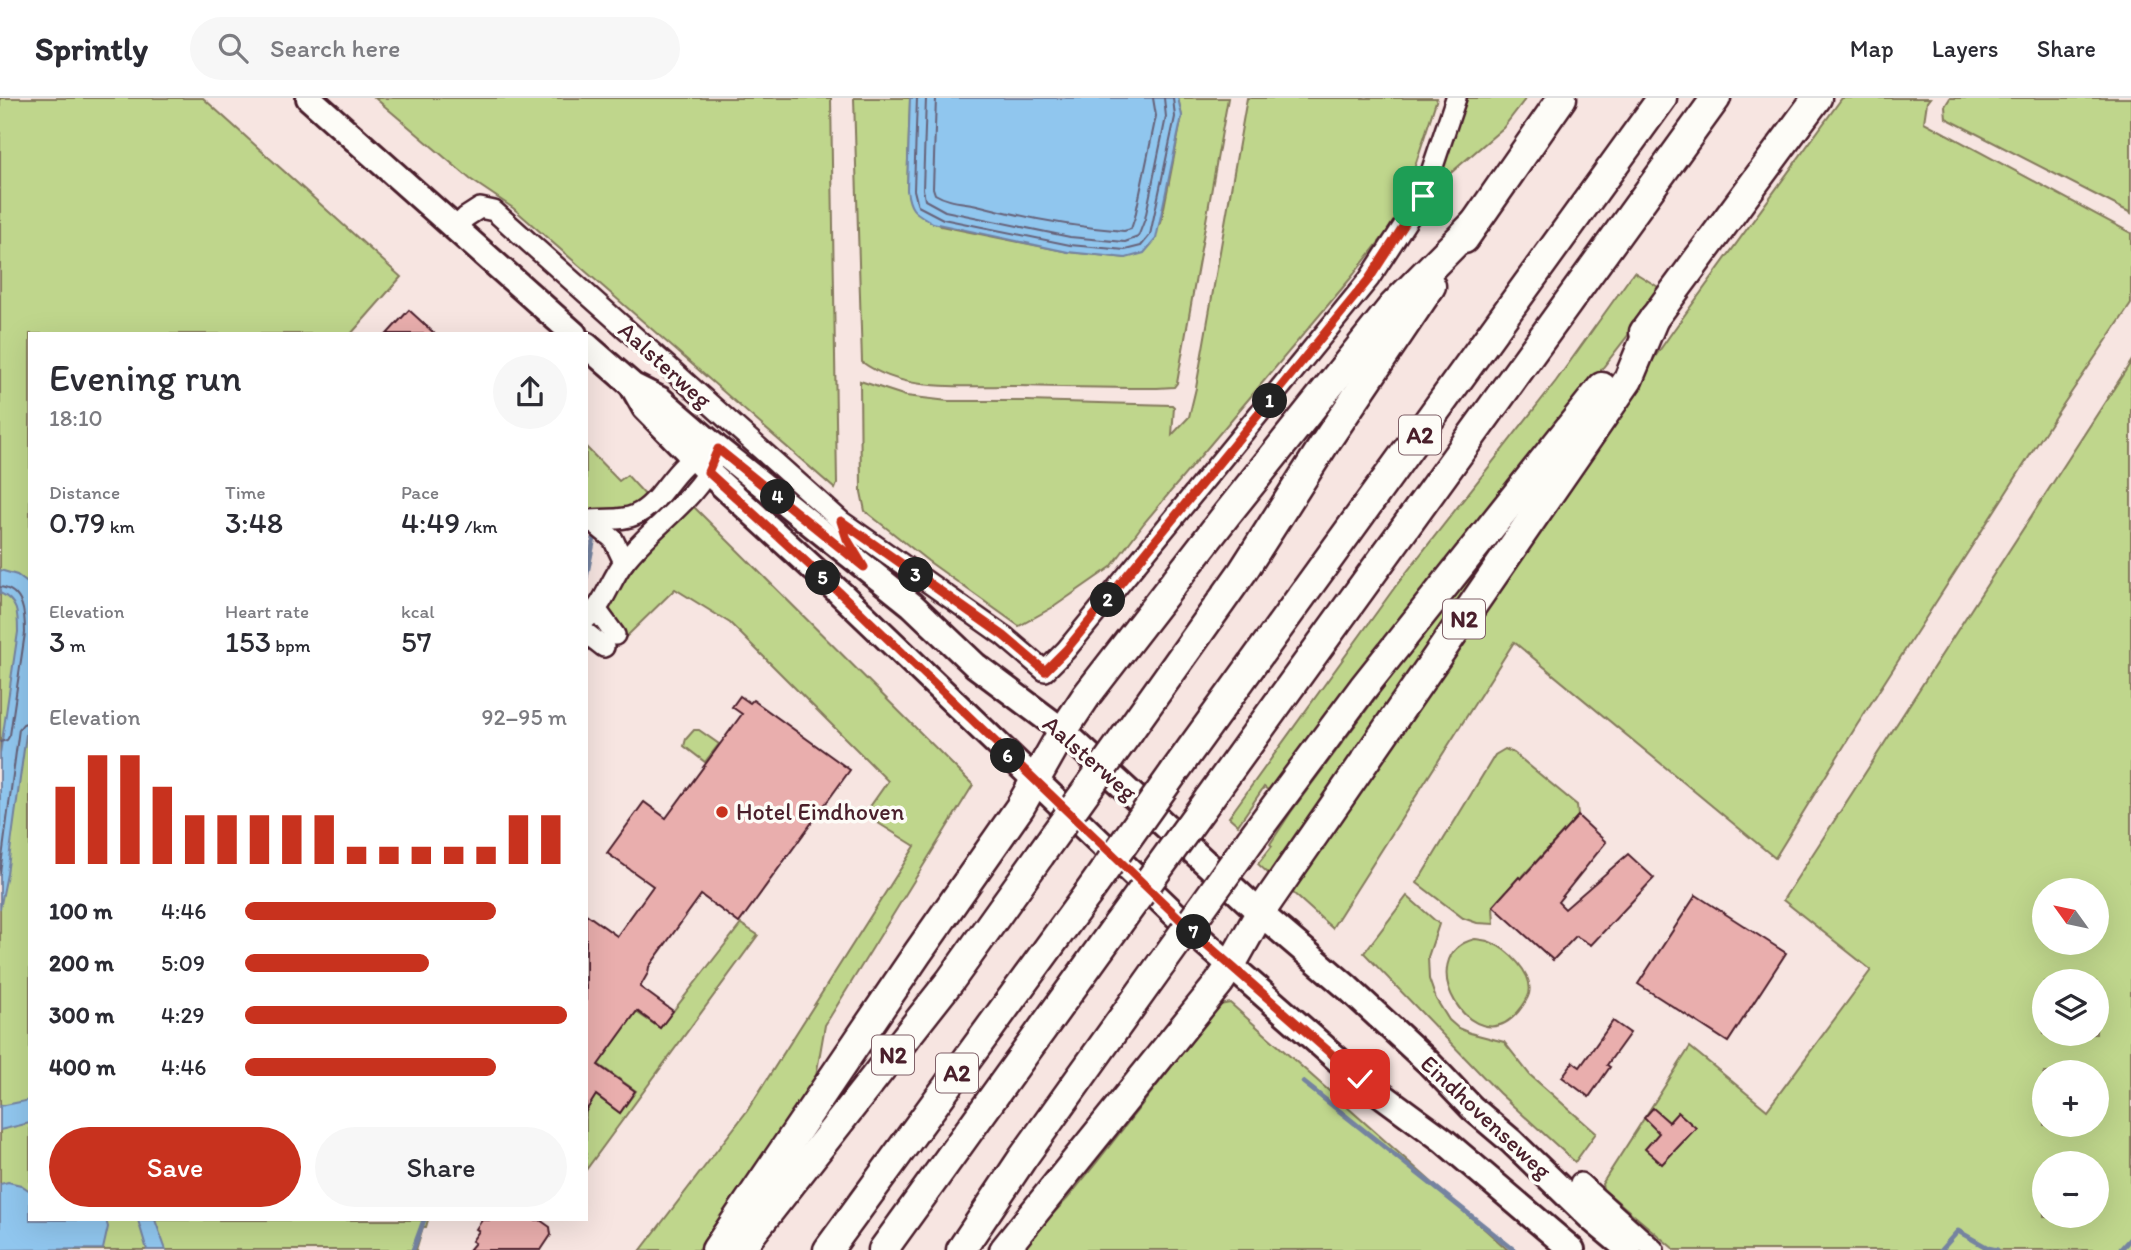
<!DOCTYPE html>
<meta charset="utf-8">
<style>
:root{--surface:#fff;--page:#f7f7f7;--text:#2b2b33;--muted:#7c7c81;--line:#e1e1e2;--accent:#c8321e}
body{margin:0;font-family:Itim,sans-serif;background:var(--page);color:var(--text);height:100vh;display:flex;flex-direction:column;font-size:26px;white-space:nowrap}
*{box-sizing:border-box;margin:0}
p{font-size:23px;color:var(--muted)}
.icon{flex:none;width:38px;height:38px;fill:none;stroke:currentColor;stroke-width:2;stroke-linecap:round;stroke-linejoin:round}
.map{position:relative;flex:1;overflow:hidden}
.sheet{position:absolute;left:28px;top:234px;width:560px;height:889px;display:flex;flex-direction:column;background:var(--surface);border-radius:0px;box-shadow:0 7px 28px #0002}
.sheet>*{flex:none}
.needle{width:46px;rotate:303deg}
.buttons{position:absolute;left:2032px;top:780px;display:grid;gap:14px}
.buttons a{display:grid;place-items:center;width:77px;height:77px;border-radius:50%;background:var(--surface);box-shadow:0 7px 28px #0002;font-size:35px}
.pin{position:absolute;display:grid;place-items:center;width:60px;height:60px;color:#fff;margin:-30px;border-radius:14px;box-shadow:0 4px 10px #0006}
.km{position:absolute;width:35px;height:35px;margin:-18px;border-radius:50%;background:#222;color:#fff;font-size:19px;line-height:35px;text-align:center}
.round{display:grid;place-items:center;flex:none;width:74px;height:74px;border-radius:37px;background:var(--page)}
.overview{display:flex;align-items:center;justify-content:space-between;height:119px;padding:0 21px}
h1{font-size:38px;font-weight:600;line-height:52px}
.figures{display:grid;grid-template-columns:repeat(3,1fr);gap:10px;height:119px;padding:7px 21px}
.figures div{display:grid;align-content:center}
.figures b{font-size:30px;font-weight:600}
.figures small{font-size:19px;font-weight:400}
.figures p{font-size:19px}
.chart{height:196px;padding:14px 21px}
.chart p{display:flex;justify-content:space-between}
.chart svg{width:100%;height:126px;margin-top:7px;stroke:var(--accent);stroke-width:6}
.action{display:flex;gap:14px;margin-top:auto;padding:14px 21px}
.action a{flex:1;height:80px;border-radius:42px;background:var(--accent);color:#fff;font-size:28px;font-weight:600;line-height:80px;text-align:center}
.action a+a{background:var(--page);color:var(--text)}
ul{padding:0 21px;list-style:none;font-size:23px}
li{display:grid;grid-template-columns:112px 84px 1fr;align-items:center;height:52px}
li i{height:18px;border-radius:9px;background:var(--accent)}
header{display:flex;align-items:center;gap:42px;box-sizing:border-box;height:98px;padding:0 35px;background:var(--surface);border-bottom:2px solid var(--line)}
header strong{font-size:33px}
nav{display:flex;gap:38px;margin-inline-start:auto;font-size:24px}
.search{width:490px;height:63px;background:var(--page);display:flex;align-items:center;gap:18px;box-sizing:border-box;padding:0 24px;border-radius:38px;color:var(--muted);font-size:26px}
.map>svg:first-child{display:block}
</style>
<header>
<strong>Sprintly</strong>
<div class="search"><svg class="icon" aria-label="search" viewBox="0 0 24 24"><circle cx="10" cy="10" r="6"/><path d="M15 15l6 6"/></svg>Search here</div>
<nav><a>Map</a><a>Layers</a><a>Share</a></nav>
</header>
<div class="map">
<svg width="2131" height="1152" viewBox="0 0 2131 1152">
<rect width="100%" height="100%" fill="#f7e5e1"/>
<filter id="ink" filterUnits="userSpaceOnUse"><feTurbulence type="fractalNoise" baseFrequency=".0143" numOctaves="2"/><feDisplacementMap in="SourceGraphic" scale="14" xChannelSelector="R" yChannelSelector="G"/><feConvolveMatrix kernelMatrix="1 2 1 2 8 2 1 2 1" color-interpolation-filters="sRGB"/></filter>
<g filter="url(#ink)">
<g fill="#bfd68c" stroke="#847a5c" stroke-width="2" fill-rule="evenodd">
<path d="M0,0H203L401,179L351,236H30V1122H428L426,1129H423L416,1152H0Z"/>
<path d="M375,0H831L837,386L835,391L513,110L470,81Z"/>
<path d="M854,0H910L907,92L941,128L1068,154L1126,160L1161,125L1182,18L1178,0H1228L1177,285L1174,289L1157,290C1110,290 1064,289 1018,288C966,287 906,296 862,264Z"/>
<path d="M1247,0H1437L1400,114L1394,125L1350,181L1144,425L1111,469L1055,508L1019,528L928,463L865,413L861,394L860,283L906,298L948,303H1027L1172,307L1174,309L1172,337L1189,319L1196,290Z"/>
<path d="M1464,0H1526L1503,30L1431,92Z"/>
<path d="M1842,0H1930L1927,4L1924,24L2131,135V206L2054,320L1857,627L1775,760L1514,544L1332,830L1291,793L1324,734L1673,233Z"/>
<path d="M1950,0H2131V115L1946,20L1945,8Z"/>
<path d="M1634,174L1663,192L1273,696L1264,689L1238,727L1229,719L1395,489L1556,283Z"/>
<path d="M2131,264V1152H1675L1603,1091L1602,1086L1690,949L1767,1012L1871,872L1783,802ZM2044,793H2096V845H2044ZM2044,884H2096V936H2044ZM2044,975H2096V1027H2044ZM2044,1066H2096V1118H2044Z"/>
<path d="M586,349L619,383L627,377L648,400L639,409L592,416L586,411Z"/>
<path d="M1569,349L1404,595L1362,643L1269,776L1258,766L1272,748L1270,746L1291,714L1480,459Z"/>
<path d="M691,406L973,687L825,927L814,990L704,1152H641L747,1013L915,748L870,720L869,710L888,683L730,525L675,491L625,540L618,534L606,510L615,483Z"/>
<path d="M694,632H699L719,646L705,664L684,648L686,641Z"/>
<path d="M1505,651L1514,655L1577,707L1578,718L1521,780L1519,779L1493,808L1494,826L1477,825L1463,820L1417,785L1495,657Z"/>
<path d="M1407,798L1439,826L1428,859L1429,881L1436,901L1449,922L1458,930L1470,935L1504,944L1530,977L1596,1035L1575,1064L1499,995L1364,855Z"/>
<path d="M741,826L758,837L586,1072V1008L594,996L620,1015L636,993L598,966L636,914L660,930Z"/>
<path d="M1475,841C1480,842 1486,842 1490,844C1508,851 1534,876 1529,896C1527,903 1522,909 1518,914C1473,967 1409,857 1475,841Z"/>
<path d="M1230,905L1508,1152H1018L1067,1101L1096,1065L1220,907Z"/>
</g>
<g fill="#90c6ee" stroke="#7483a0" stroke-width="2">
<path d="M910,0H1178L1182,18L1156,141L1144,155L1126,160L1068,154L933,125C915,114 910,114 907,92Z"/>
<path d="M0,472L17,477L30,487V607L7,776L0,811V656L18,534C18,516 18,503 0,495Z"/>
<path d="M30,1002V1025L0,1032V1008Z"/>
<path d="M8,1084L21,1087L30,1093V1122H106L108,1129L103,1151L0,1152V1086Z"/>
<path d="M138,1122H155L166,1152H147Z"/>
</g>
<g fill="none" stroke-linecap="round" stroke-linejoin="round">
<g stroke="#666279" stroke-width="2">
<path d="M917,0L914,92L918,108L943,121L1070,147L1125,152L1141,148L1150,137L1175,19L1173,0"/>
<path d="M926,0L923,91L925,102L945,113L1070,139L1125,144L1138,139L1145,121L1166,19L1164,0"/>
<path d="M936,0L933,90L935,96C948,104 962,104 977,107C1026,120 1074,129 1124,133L1131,131L1135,119L1156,18L1153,0"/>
<path d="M0,489C24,492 25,516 25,535L10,637L7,642L0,644"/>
<path d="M0,775L19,631L23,626L30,624"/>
</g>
<g stroke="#7483a0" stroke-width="5">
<path d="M586,480L594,440"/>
<path d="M1303,984L1514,1152"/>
<path d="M413,1152L424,1122"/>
<path d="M1941,1152L1958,1133L1988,1150L1997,1152"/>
<path d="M2120,1152L2131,1140"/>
</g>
</g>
<g fill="#e9aead" stroke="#4a1f2b" stroke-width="2">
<path d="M409,212L435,236H387Z"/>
<path d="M740,598L750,605L753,602L850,672L739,825L701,797L649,869L648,875L640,889L673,913L660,930L637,913L598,967L635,993L620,1015L596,997L586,1013V816L617,838L653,788L607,755L644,704L666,720L742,616L732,609Z"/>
<path d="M1578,718L1606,744L1558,804L1565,811L1628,756L1654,780L1591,847L1576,838L1553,862L1493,808L1519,779L1521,781Z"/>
<path d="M1696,797L1786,855L1728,944L1638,886Z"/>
<path d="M1613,923L1630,935L1607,967L1610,969L1589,999L1562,979L1573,964L1580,969Z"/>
<path d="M1653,1010L1669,1024L1678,1014L1696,1030L1662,1066L1645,1051L1659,1035L1644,1020Z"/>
<path d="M482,1122H540L550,1129L551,1137L541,1152H469L475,1145L472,1143L479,1133L476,1131Z"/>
</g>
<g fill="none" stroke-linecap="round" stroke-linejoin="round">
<defs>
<g id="minor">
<path d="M455,130L466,119L480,110L494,113L841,423L1004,538L1045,573L1066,552L1369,181L1423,98L1456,0"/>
<path d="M590,422L613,441L624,464"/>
<path d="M586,423C602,419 621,424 635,417C664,404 674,364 704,356"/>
<path d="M596,511L615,537"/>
<path d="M586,521C605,507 610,481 625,463C652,428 695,403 714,362"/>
<path d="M586,535L604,549"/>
<path d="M1580,1085L1654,1152"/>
</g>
<g id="major">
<path d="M309,0L574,236"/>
<path d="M586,247L633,288L661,302L718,351L912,507L975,567L1063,633L1260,815L1348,890L1428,964L1472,1010L1511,1043L1593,1122L1629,1152"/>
<path d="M633,289L645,310L708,374L839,494L1205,845L1360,981L1443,1042L1572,1152"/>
</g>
<g id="highway">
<path d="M1464,141L1562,0"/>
<path d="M1644,234L1817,0"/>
<path d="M1130,632L1243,473L1325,345L1431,188"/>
<path d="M1175,673L1662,0"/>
<path d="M1208,702L1716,0"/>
<path d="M1251,741L1363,590L1602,289"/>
<path d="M716,1152L917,856L1020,709L1063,633L1087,597L1227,416L1393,208L1475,125"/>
<path d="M739,1152L950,883L1040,757"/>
<path d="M828,1152L1087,797"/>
<path d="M883,1152L1118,826"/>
<path d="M961,1152L1022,1061L1162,865"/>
<path d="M1004,1152L1219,885L1231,867L1260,815L1628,282L1654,220"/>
</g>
</defs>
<use href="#minor" stroke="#4a1f2b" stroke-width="24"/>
<use href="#major" stroke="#4a1f2b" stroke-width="30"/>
<use href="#highway" stroke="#4a1f2b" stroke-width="33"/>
<use href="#minor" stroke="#fdfcf7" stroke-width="19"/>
<use href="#major" stroke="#fdfcf7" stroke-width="24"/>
<use href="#highway" stroke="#fdfcf7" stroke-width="28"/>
<defs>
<g id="highway-bridge">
<path d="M1040,757L1130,632"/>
<path d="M1087,797L1175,673"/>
<path d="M1118,826L1208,702"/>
<path d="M1162,865L1251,741"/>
</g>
</defs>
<use href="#highway-bridge" stroke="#4a1f2b" stroke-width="33" stroke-linecap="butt"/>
<use href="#highway-bridge" stroke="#fdfcf7" stroke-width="28"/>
</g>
</g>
<g fill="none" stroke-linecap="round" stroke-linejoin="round" filter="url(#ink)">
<defs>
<path id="route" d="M1360,981L1205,845L839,494L708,374L718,351L864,469L847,441L841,423L1004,538L1045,573L1066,552L1369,181L1423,98"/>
</defs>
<use href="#route" stroke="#fff" stroke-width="14"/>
<use href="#route" stroke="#c8321e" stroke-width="9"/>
</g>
<circle fill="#c8321e" stroke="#fdfcf7" stroke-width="2.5" cx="722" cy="714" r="7"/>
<g text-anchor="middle" stroke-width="7" stroke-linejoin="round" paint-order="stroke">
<g fill="#fdfcf7" stroke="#806168" stroke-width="2">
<rect x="1399" y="317.5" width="42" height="39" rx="5"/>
<rect x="1443" y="501.5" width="42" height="39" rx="5"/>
<rect x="872" y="937.5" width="42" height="39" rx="5"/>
<rect x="936" y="955.5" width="42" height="39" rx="5"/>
</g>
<g font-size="23" font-weight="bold" fill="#4a1f2b">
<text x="1420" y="345">A2</text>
<text x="1464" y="529">N2</text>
<text x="893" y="965">N2</text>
<text x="957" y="983">A2</text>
</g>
<g font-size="24" fill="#4a1f2b" stroke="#fdfcf7">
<text transform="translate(665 267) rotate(42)" y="8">Aalsterweg</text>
<text transform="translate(1090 660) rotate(41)" y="8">Aalsterweg</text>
<text transform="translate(1486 1019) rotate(43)" y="8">Eindhovenseweg</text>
</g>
<g font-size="24" fill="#4a1f2b" stroke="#fdfcf7" text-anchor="start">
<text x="736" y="722">Hotel Eindhoven</text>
</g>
</g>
</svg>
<div class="buttons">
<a><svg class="needle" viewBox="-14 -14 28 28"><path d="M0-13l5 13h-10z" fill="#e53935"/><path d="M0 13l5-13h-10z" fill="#7c7c81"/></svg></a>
<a><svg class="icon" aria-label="layers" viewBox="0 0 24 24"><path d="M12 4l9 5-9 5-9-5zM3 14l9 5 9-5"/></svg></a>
<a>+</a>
<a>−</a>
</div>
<div class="pin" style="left:1423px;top:98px;background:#1e9e55"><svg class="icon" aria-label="arrive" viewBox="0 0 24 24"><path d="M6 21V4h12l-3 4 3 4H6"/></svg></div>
<div class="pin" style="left:1360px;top:981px;background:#d93025"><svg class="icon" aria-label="check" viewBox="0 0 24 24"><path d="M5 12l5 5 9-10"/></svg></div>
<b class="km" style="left:1270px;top:303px">1</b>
<b class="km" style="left:1108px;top:502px">2</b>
<b class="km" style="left:916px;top:477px">3</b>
<b class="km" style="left:778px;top:399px">4</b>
<b class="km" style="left:823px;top:480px">5</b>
<b class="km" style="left:1008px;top:658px">6</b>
<b class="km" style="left:1194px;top:834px">7</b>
<section class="sheet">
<div class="overview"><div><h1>Evening run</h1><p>18:10</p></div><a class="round"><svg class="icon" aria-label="share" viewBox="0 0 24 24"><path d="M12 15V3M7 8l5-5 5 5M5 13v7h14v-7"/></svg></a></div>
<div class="figures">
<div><p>Distance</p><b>0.79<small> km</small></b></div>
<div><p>Time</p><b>3:48</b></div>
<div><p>Pace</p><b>4:49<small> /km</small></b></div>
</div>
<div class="figures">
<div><p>Elevation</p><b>3<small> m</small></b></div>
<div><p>Heart rate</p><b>153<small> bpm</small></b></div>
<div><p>kcal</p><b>57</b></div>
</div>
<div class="chart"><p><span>Elevation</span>92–95 m</p>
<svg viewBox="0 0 160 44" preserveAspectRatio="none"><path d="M5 44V17M15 44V6M25 44V6M35 44V17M45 44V27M55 44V27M65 44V27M75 44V27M85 44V27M95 44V38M105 44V38M115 44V38M125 44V38M135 44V38M145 44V27M155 44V27"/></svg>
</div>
<ul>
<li><b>100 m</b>4:46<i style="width:78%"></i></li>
<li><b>200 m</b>5:09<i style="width:57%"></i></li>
<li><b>300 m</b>4:29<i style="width:100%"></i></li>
<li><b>400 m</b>4:46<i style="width:78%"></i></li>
</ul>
<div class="action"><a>Save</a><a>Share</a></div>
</section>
</div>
